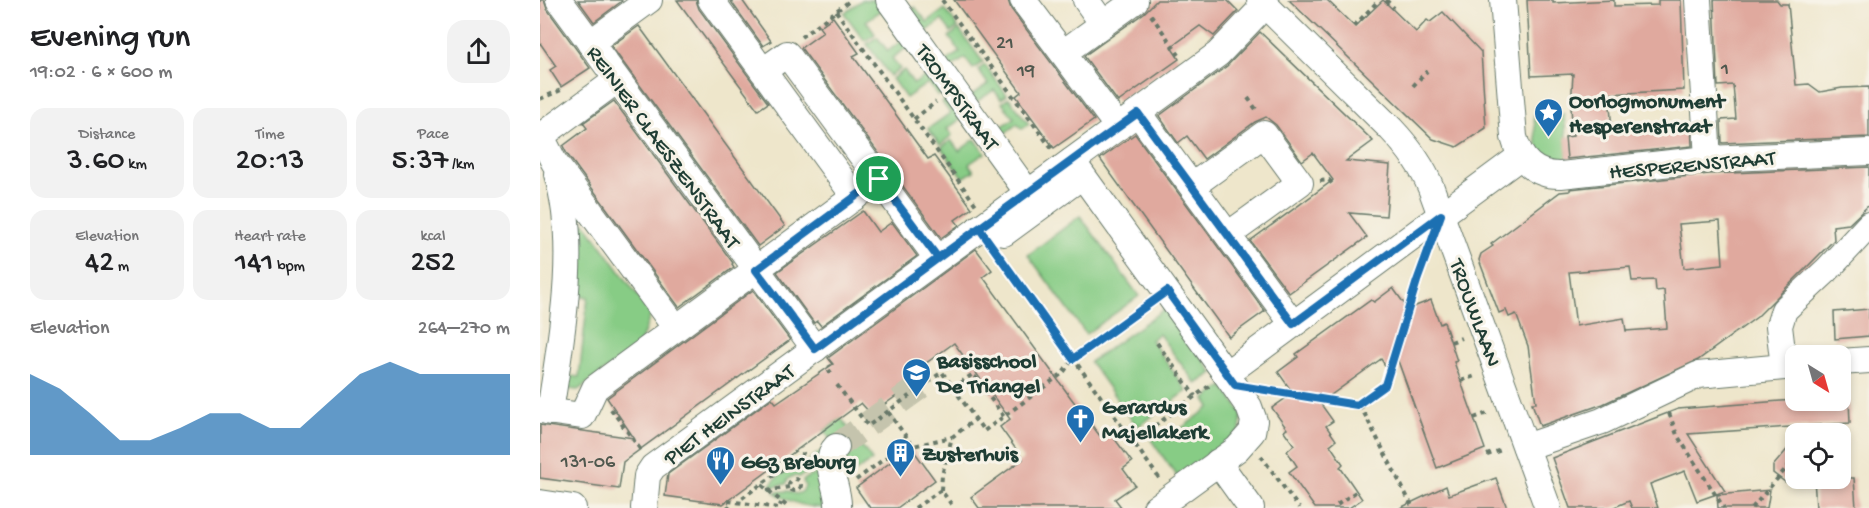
<!DOCTYPE html>
<meta charset="utf-8">
<style>
:root{--surface:#fff;--page:#f2f2f2;--text:#202124;--muted:#757577;--accent:#1f6fb2}
body{margin:0;font-family:"Gochi Hand",sans-serif;background:var(--page);color:var(--text);height:100vh;display:flex;flex-direction:column;font-size:22px;white-space:nowrap}
*{box-sizing:border-box;margin:0}
p{font-size:20px;color:var(--muted)}
.icon{flex:none;width:33px;height:33px;fill:none;stroke:currentColor;stroke-width:2;stroke-linecap:round;stroke-linejoin:round}
.map{position:relative;flex:1;overflow:hidden}
.side{display:flex;flex-direction:column;background:var(--surface);width:540px}
.side>*{flex:none}
.needle{width:39px;rotate:143deg}
.controls{position:absolute;left:1245px;top:345px;display:grid;gap:12px}
.controls a{display:grid;place-items:center;width:66px;height:66px;border-radius:12px;background:var(--surface);box-shadow:0 3px 9px #0003;font-size:30px}
.pin{position:absolute;display:grid;place-items:center;width:51px;height:51px;color:#fff;margin:-26px;border:3px solid #fff;border-radius:50%;box-shadow:0 2px 6px #0007}
.round{display:grid;place-items:center;flex:none;width:63px;height:63px;border-radius:18px;background:var(--page)}
.overview{display:flex;align-items:center;justify-content:space-between;height:102px;padding:0 30px}
h1{font-size:33px;font-weight:600;line-height:45px}
.metrics{display:grid;grid-template-columns:repeat(3,1fr);gap:9px;height:102px;padding:6px 30px}
.metrics div{display:grid;align-content:center;border-radius:15px;background:var(--page);text-align:center}
.metrics b{font-size:30px;font-weight:600}
.metrics small{font-size:16px;font-weight:400}
.metrics p{font-size:16px}
.chart{height:168px;padding:12px 30px}
.chart p{display:flex;justify-content:space-between}
.chart svg{width:100%;height:108px;margin-top:6px;fill:var(--accent);opacity:.7}
main{display:flex;flex:1;min-height:0}
.map>svg:first-child{display:block}
</style>
<main>
<section class="side">
<div class="overview"><div><h1>Evening run</h1><p>19:02 · 6 × 600 m</p></div><a class="round"><svg class="icon" aria-label="share" viewBox="0 0 24 24"><path d="M12 15V3M7 8l5-5 5 5M5 13v7h14v-7"/></svg></a></div>
<div class="metrics">
<div><p>Distance</p><b>3.60<small> km</small></b></div>
<div><p>Time</p><b>20:13</b></div>
<div><p>Pace</p><b>5:37<small> /km</small></b></div>
</div>
<div class="metrics">
<div><p>Elevation</p><b>42<small> m</small></b></div>
<div><p>Heart rate</p><b>141<small> bpm</small></b></div>
<div><p>kcal</p><b>252</b></div>
</div>
<div class="chart"><p><span>Elevation</span>264–270 m</p>
<svg viewBox="0 0 160 44" preserveAspectRatio="none"><path d="M0 44V11L10 17L20 27L30 38L40 38L50 33L60 27L70 27L80 33L90 33L100 22L110 11L120 6L130 11L140 11L150 11L160 11V44z"/></svg>
</div>
</section>
<div class="map">
<svg width="1329" height="508" viewBox="0 0 1329 508">
<rect width="100%" height="100%" fill="#f7f3e8"/>
<filter id="ink" filterUnits="userSpaceOnUse"><feTurbulence type="fractalNoise" baseFrequency=".0167" numOctaves="2"/><feDisplacementMap in="SourceGraphic" scale="12" xChannelSelector="R" yChannelSelector="G"/><feConvolveMatrix kernelMatrix="1 2 1 2 8 2 1 2 1" color-interpolation-filters="sRGB"/></filter>
<filter id="wash" filterUnits="userSpaceOnUse"><feTurbulence type="fractalNoise" baseFrequency=".008" numOctaves="4" result="noise"/><feDisplacementMap in="SourceGraphic" scale="24" xChannelSelector="R" yChannelSelector="G"/><feGaussianBlur stdDeviation="1.35" result="paint"/><feColorMatrix in="noise" values="0 0 0 0 0 0 0 0 0 0 0 0 0 0 0 0 0 1.4 0 .05"/><feComposite in="paint" operator="in"/></filter>
<g filter="url(#wash)">
<rect width="100%" height="100%" fill="#eee6cb"/>
<g fill="#87cc85" stroke="#53845c" stroke-width="1.5">
<path d="M322,0H339L345,8L326,21L335,34L325,41L304,13Z"/>
<path d="M375,7L387,22L405,9L418,27L411,32L402,20L386,32L370,11Z"/>
<path d="M419,29L443,62L433,69L425,58L411,68L406,61L420,52L409,37Z"/>
<path d="M337,37L348,51L363,40L368,47L352,58L360,69L350,76L327,44Z"/>
<path d="M445,65L467,95L461,99L454,90L436,102L431,96L448,84L438,70Z"/>
<path d="M364,70L374,84L389,73L403,92L398,96L388,83L366,98L352,79Z"/>
<path d="M407,98L422,118L407,129L412,135L400,145L388,129L410,113L402,102Z"/>
<path d="M469,98L489,124L482,129L477,124L461,136L457,130L474,118L462,103Z"/>
<path d="M1024,114L1028,163C1023,163 1017,165 1013,164C995,159 995,130 994,116Z"/>
<path d="M435,139L445,153L429,164L434,171L423,178L401,148L411,140L419,151Z"/>
<path d="M540,216L599,296L546,334L488,255Z"/>
<path d="M45,223L111,314L99,346L38,390L20,388L22,375L39,377L48,297L32,295L35,230Z"/>
<path d="M626,308L673,373L656,384L619,334L611,340L647,391L597,427L550,362Z"/>
<path d="M683,386L702,413L700,431L639,479L611,440L621,433L627,439L670,407L665,399Z"/>
<path d="M301,418L332,460L315,472L284,431Z"/>
<path d="M284,449L290,508C270,508 251,504 234,492L248,491L256,494L262,492L265,486L263,481L269,476H273L276,472L275,468L268,461Z"/>
<path d="M263,465L267,469L266,473L260,477L253,476L248,479L246,484L230,487C235,473 252,470 263,465Z"/>
</g>
<g id="blocks">
<g fill="#e0a99e" fill-rule="evenodd">
<path d="M0,0H4L7,9L50,68L21,87L10,70L16,66L0,43Z"/>
<path d="M38,0H81L82,1L54,22Z"/>
<path d="M137,0H156L159,9L228,103L218,110Z"/>
<path d="M190,0H202L231,41L223,46Z"/>
<path d="M414,0H468L471,9L554,120L514,148L476,96L481,92Z"/>
<path d="M617,0H687L698,11L674,36L660,26L631,47L639,59L578,102L544,56L604,13Z"/>
<path d="M749,0H787L815,27L843,0L876,32L887,20L890,22L903,12L941,52L946,128L917,147L893,139Z"/>
<path d="M987,0H1013V3L1074,0V6L1118,5V0H1141L1144,90L1069,94L1072,130L1151,123L1152,146L1027,159L1025,137L1033,136L1031,107L1033,74L991,76Z"/>
<path d="M1174,0H1237L1240,4H1248L1256,85L1269,84L1280,92L1302,88L1329,87V137L1182,143L1181,120L1196,119L1193,85L1178,86Z"/>
<path d="M293,17L319,53L313,56L341,94L388,159L394,156L432,208L415,220L419,225L401,238L261,48L283,32L279,27Z"/>
<path d="M99,26L245,226L218,246L71,46Z"/>
<path d="M720,32L833,141L806,161L850,165L846,216L809,213L827,237L749,293L710,241L793,180L773,153L762,161L736,125L726,117L715,122L664,159L647,136L638,143L619,116L687,66Z"/>
<path d="M74,101L193,263L192,264L194,267L139,307L27,154L23,146L47,128L43,123Z"/>
<path d="M595,134L725,311L689,337L560,159Z"/>
<path d="M1329,167V205L1309,224L1293,226L1294,240L1217,317L1158,360L1063,404L1000,426L992,403H996L988,346L976,314L969,317L966,310L959,313L939,260L941,254L953,246L951,244L1020,192L1030,191V189L1169,174ZM1180,221L1183,264L1144,268L1139,224ZM1090,267L1092,281L1115,280L1116,291L1124,290L1127,328L1086,331L1084,318L1036,326L1029,272Z"/>
<path d="M323,211L338,232L352,222L377,256L281,326L277,321L274,323L237,272Z"/>
<path d="M436,249L452,270L443,277L531,398L563,440L571,434L592,462L583,469L595,485L575,499L582,508H439L431,497L483,459L460,427L470,419L414,343L378,369L383,377L331,414L321,403L183,504L125,496L128,474L232,398L236,403L293,364L288,358Z"/>
<path d="M853,288L868,309L891,300L900,324L904,322L917,361L914,362L945,449L897,468L854,350L848,370L841,359L780,403L793,421L786,426L796,440L790,445L803,464L800,467L822,499L809,508H775L749,472L757,466L747,451L754,445L744,431L747,429L732,408L753,393L738,372L758,357L756,354L831,300L834,302Z"/>
<path d="M213,290L250,340L83,462L79,489L0,478V425L94,438L67,398Z"/>
<path d="M1329,309V336L1295,339L1294,312Z"/>
<path d="M1255,400H1309L1310,423L1148,434L1185,491L1157,501L1145,471L1110,484L1118,508H1092L1089,501L1072,508H1030L1012,458L1138,409Z"/>
<path d="M1256,439V469L1245,482L1233,473V466Z"/>
<path d="M371,447L395,480L357,508H330L316,488Z"/>
<path d="M956,478L967,508H860L906,486L909,495Z"/>
<path d="M1274,478H1314L1316,508H1276Z"/>
<path d="M1230,490L1227,508H1178L1177,495Z"/>
</g>
</g>
</g>
<g filter="url(#ink)">
<use href="#blocks" fill-opacity="0" stroke="#677869" stroke-width="1.5"/>
<g fill="none" stroke-linecap="round" stroke-linejoin="round">
<path stroke="#c5c4ad" stroke-width="26" stroke-dasharray="26 13" stroke-linecap="butt" d="M296,447L382,385"/>
<defs>
<g id="minor">
<path d="M19,0L275,349"/>
<path d="M171,0L315,197"/>
<path d="M349,0L488,193"/>
<path d="M483,0L578,127"/>
<path d="M546,0L563,24"/>
<path d="M720,0L851,129C868,147 882,165 891,188L1008,508"/>
<path d="M963,0L974,137C980,161 996,176 1021,175L1168,159L1329,152"/>
<path d="M1158,0L1168,159"/>
<path d="M50,43L109,0"/>
<path d="M523,53L595,1"/>
<path d="M223,71L247,54L397,258"/>
<path d="M77,80L1,136L14,162L136,328"/>
<path d="M598,113L753,324"/>
<path d="M532,161L686,374"/>
<path d="M652,186L724,134L760,183L688,235"/>
<path d="M439,228L464,233L542,176"/>
<path d="M1300,362L1329,360"/>
<path d="M0,410L42,416L55,388L339,179"/>
<path d="M10,412C21,339 39,245 17,174"/>
<path d="M296,447C281,462 300,488 298,508"/>
<path d="M986,447L1062,421L1158,375L1244,367L1239,326L1244,310L1287,270L1329,225"/>
<path d="M678,462L711,508"/>
<path d="M0,503L33,508"/>
<path d="M104,508L107,476L113,467L678,54L725,5"/>
<path d="M616,508L697,449L712,432L714,421L709,407L686,374L981,156"/>
</g>
</defs>
<use href="#minor" stroke="#677869" stroke-width="28"/>
<g stroke="#677869" stroke-width="4" stroke-dasharray="4.5 4.5" stroke-linecap="butt">
<path d="M402,0L512,149"/>
<path d="M846,0L854,8"/>
<path d="M296,11L436,205"/>
<path d="M611,15L639,55"/>
<path d="M814,26L839,0"/>
<path d="M261,37L311,0"/>
<path d="M873,86L887,71"/>
<path d="M708,98L718,112"/>
<path d="M0,99L21,90"/>
<path d="M374,119L396,102"/>
<path d="M780,181L789,180L794,186"/>
<path d="M459,255L619,478"/>
<path d="M911,342L921,338"/>
<path d="M617,343L655,396"/>
<path d="M288,373L292,370L289,365"/>
<path d="M921,381L937,375"/>
<path d="M297,385L328,426L402,372L444,431L523,373L533,359L609,304"/>
<path d="M413,388L433,374L464,417"/>
<path d="M726,390L817,405L845,385L886,256"/>
<path d="M820,405L873,508"/>
<path d="M71,409L100,449"/>
<path d="M348,412L373,446L412,437"/>
<path d="M1129,413L1137,435L1184,508"/>
<path d="M934,418L950,412"/>
<path d="M593,442L669,386"/>
<path d="M947,455L964,449"/>
<path d="M721,456L759,508"/>
<circle cx="255" cy="485" r="6"/>
<path d="M316,480L363,445"/>
<path d="M222,485L249,508"/>
<path d="M401,490L402,475L412,437L436,419"/>
<path d="M227,491L249,487"/>
<path d="M202,498L261,456L263,453L261,448"/>
<path d="M188,501L239,508L241,503"/>
<path d="M797,505L817,491"/>
<path d="M187,508L190,506"/>
<path d="M375,508L401,490L414,508"/>
<path d="M1212,508L1256,457"/>
</g>
<use href="#minor" stroke="#fff" stroke-width="26"/>
</g>
</g>
<g fill="none" stroke-linecap="round" stroke-linejoin="round" filter="url(#ink)">
<defs>
<path id="route" d="M339,179L216,270L275,349L439,228L533,359L627,291L695,385L817,405L845,385L877,281L901,215L753,324L598,113C531,161 464,210 398,258L339,179"/>
</defs>
<use href="#route" stroke="#fff" stroke-width="12"/>
<use href="#route" stroke="#1f6fb2" stroke-width="8"/>
</g>
<defs>
<symbol id="sight-pin" viewBox="-11 -11 22 30"><path d="M0 17L-7.5 6A9.5 9.5 0 1 1 7.5 6Z" fill="#1f6fb2" stroke="#f7f3e8"/><path d="M0-6L1.8-2.2L6-1.7L2.9 1.2L3.7 5.4L0 3.3L-3.7 5.4L-2.9 1.2L-6-1.7L-1.8-2.2Z" fill="#fff"/></symbol>
<symbol id="school-pin" viewBox="-11 -11 22 30"><path d="M0 17L-7.5 6A9.5 9.5 0 1 1 7.5 6Z" fill="#1f6fb2" stroke="#f7f3e8"/><path d="M0-5L7-2L0 1L-7-2ZM-4 1L0 2.5L4 1V4Q0 6-4 4Z" fill="#fff"/></symbol>
<symbol id="church-pin" viewBox="-11 -11 22 30"><path d="M0 17L-7.5 6A9.5 9.5 0 1 1 7.5 6Z" fill="#1f6fb2" stroke="#f7f3e8"/><path d="M-1.2-6h2.4v3.5h3.3v2.4h-3.3V6h-2.4V-.1h-3.3v-2.4h3.3Z" fill="#fff"/></symbol>
<symbol id="building-pin" viewBox="-11 -11 22 30"><path d="M0 17L-7.5 6A9.5 9.5 0 1 1 7.5 6Z" fill="#1f6fb2" stroke="#f7f3e8"/><path d="M-4-6H4V6H1V3H-1V6H-4ZM-2.5-4.3h1.7v1.8h-1.7ZM.8-4.3h1.7v1.8H.8ZM-2.5-1h1.7V.8h-1.7ZM.8-1h1.7V.8H.8Z" fill="#fff"/></symbol>
<symbol id="restaurant-pin" viewBox="-11 -11 22 30"><path d="M0 17L-7.5 6A9.5 9.5 0 1 1 7.5 6Z" fill="#1f6fb2" stroke="#f7f3e8"/><path d="M-5-6h1v4h1v-4h1v4h1v-4h1v5L-1.5 .5V6h-2V.5L-5-1ZM5-6V6H3V1.5H1.5Q1.5-4 5-6Z" fill="#fff"/></symbol>
</defs>
<g fill-rule="evenodd">
<use href="#sight-pin" x="992" y="96" width="33" height="45"/>
<use href="#school-pin" x="360" y="356" width="33" height="45"/>
<use href="#church-pin" x="524" y="402" width="33" height="45"/>
<use href="#building-pin" x="344" y="436" width="33" height="45"/>
<use href="#restaurant-pin" x="164" y="444" width="33" height="45"/>
</g>
<g text-anchor="middle" stroke-width="6" stroke-linejoin="round" paint-order="stroke">
<g font-size="20" fill="#4f584e">
<text x="465" y="48">21</text>
<text x="1185" y="74">1</text>
<text x="486" y="76">19</text>
<text x="48" y="467">131-06</text>
</g>
<g font-size="22" fill="#1f3d34" stroke="#f7f3e8">
<text transform="translate(419 96) rotate(54)" y="8">TROMPSTRAAT</text>
<text transform="translate(125 146) rotate(54)" y="8">REINIER CLAESZENSTRAAT</text>
<text transform="translate(1152 163) rotate(-5)" y="8">HESPERENSTRAAT</text>
<text transform="translate(937 312) rotate(70)" y="8">TROUWLAAN</text>
<text transform="translate(188 413) rotate(-36)" y="8">PIET HEINSTRAAT</text>
</g>
<g font-size="22" font-weight="bold" fill="#1f3d34" stroke="#f7f3e8" text-anchor="start">
<text x="1029" y="107">Oorlogmonument<tspan x="1029" dy="25">Hesperenstraat</tspan></text>
<text x="397" y="367">Basisschool<tspan x="397" dy="25">De Triangel</tspan></text>
<text x="562" y="413">Gerardus<tspan x="562" dy="25">Majellakerk</tspan></text>
<text x="382" y="460">Zusterhuis</text>
<text x="201" y="468">GGz Breburg</text>
</g>
</g>
</svg>
<div class="controls">
<a><svg class="needle" viewBox="-14 -14 28 28"><path d="M0-13l5 13h-10z" fill="#e53935"/><path d="M0 13l5-13h-10z" fill="#757577"/></svg></a>
<a><svg class="icon" aria-label="locate" viewBox="0 0 24 24"><circle cx="12" cy="12" r="6"/><path d="M12 2v4M12 18v4M2 12h4M18 12h4"/></svg></a>
</div>
<div class="pin" style="left:339px;top:179px;background:#1e9e55"><svg class="icon" aria-label="arrive" viewBox="0 0 24 24"><path d="M6 21V4h12l-3 4 3 4H6"/></svg></div>
</div>
</main>
